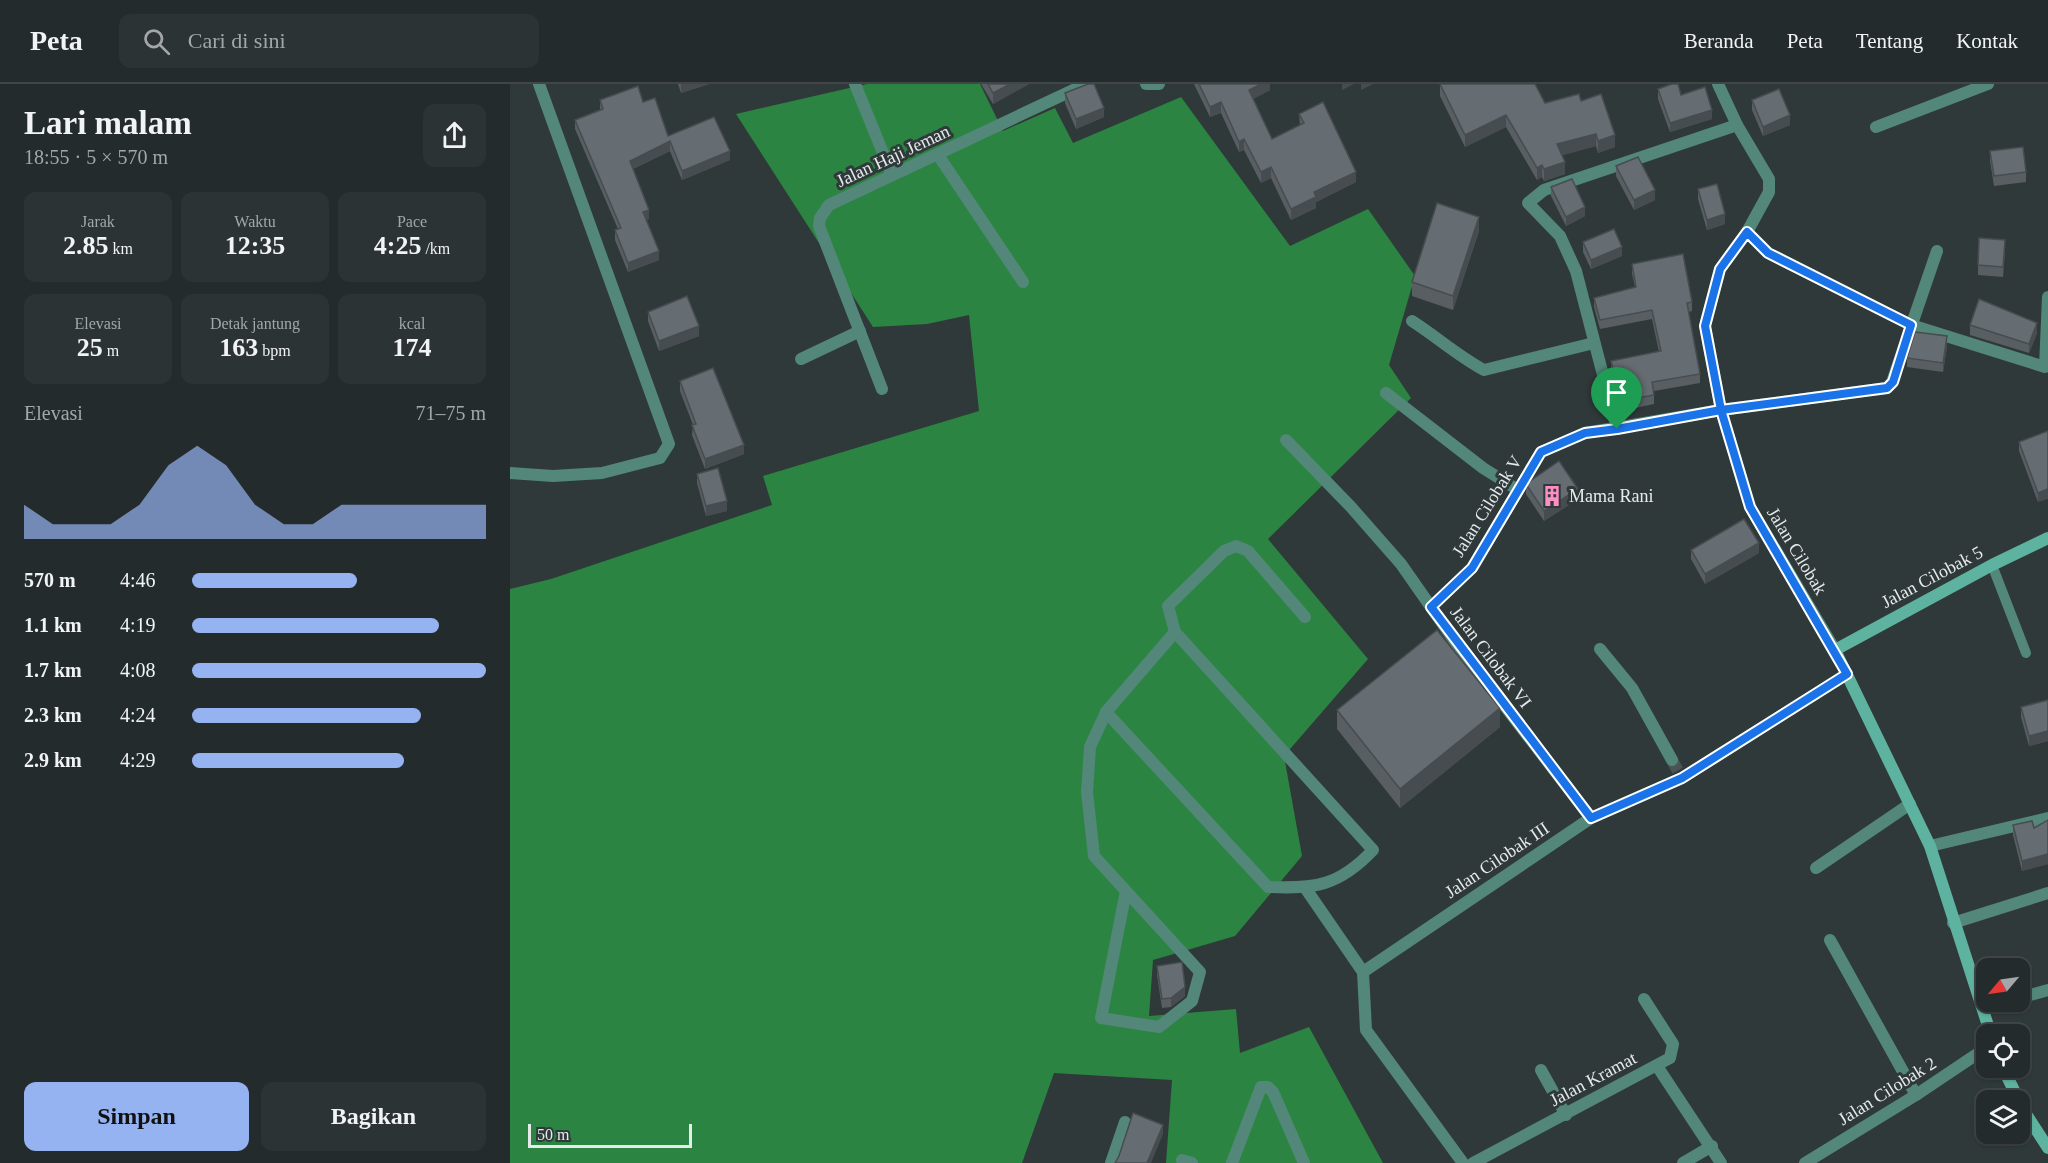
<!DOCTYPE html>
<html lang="id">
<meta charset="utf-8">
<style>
:root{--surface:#242b2c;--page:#2c3334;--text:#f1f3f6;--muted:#a3a7a9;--line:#414748;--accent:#95b2f1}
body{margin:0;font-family:"Times New Roman",serif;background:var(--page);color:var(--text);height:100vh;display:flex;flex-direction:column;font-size:22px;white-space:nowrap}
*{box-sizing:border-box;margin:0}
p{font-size:20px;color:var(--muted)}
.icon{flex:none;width:33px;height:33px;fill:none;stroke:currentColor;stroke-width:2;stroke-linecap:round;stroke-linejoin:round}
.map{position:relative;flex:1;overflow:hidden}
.side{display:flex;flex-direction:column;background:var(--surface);width:510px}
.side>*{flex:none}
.needle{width:39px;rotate:241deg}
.controls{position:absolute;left:1466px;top:874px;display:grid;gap:12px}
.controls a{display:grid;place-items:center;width:54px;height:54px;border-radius:12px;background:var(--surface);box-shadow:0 2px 4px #0004,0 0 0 2px var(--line);font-size:30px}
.scale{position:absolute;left:18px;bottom:15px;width:164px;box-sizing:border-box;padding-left:6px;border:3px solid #e5eaeb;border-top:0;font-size:16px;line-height:21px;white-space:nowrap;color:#e5eaeb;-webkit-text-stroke:4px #30393a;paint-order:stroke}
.pin{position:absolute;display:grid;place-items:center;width:51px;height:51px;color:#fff;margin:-62px -26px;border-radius:50% 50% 50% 0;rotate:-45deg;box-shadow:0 0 6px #0007}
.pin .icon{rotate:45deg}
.round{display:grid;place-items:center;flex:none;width:63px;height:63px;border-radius:12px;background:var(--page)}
.overview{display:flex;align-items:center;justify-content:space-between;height:102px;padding:0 24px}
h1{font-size:33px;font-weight:700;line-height:45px}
.figures{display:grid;grid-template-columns:repeat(3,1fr);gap:9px;height:102px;padding:6px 24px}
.figures div{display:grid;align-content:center;border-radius:12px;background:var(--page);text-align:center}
.figures b{font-size:26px;font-weight:700}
.figures small{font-size:16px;font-weight:400}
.figures p{font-size:16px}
.chart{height:168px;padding:12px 24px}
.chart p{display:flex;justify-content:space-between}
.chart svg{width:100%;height:108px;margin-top:6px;fill:var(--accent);opacity:.7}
.button{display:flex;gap:12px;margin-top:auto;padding:12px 24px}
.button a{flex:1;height:69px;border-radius:12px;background:var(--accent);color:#111;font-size:24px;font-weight:700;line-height:69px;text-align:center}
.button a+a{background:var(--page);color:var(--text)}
ul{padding:0 24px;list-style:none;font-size:20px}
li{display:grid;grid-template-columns:96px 72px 1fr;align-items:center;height:45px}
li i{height:15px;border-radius:8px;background:var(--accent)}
header{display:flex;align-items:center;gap:36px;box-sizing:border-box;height:84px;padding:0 30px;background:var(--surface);border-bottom:2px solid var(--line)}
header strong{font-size:28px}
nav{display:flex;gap:33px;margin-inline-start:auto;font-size:21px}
.search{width:420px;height:54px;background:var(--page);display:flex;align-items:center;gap:15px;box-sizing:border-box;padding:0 21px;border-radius:12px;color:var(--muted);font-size:22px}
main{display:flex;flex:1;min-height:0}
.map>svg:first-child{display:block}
</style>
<header>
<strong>Peta</strong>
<div class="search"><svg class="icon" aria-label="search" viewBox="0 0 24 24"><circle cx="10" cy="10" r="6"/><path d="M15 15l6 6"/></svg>Cari di sini</div>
<nav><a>Beranda</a><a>Peta</a><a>Tentang</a><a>Kontak</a></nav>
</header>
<main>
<section class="side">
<div class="overview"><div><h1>Lari malam</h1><p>18:55 · 5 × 570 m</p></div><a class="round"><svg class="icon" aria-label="share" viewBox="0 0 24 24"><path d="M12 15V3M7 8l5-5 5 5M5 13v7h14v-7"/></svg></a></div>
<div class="figures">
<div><p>Jarak</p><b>2.85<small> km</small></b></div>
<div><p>Waktu</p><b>12:35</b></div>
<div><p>Pace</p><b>4:25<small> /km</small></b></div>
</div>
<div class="figures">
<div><p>Elevasi</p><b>25<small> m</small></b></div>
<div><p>Detak jantung</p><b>163<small> bpm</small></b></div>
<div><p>kcal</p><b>174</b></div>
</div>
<div class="chart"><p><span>Elevasi</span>71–75 m</p>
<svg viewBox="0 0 160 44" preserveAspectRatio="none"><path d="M0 44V30L10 38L20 38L30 38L40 30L50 14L60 6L70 14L80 30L90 38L100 38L110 30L120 30L130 30L140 30L150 30L160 30V44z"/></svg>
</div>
<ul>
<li><b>570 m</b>4:46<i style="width:56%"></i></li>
<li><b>1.1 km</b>4:19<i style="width:84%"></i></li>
<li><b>1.7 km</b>4:08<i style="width:100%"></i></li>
<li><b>2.3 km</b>4:24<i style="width:78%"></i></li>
<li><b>2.9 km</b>4:29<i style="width:72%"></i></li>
</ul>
<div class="button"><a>Simpan</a><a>Bagikan</a></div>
</section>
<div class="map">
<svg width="1538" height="1079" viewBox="0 0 1538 1079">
<rect width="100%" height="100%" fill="#30393a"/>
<path fill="#2c8442" d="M357,0H470L493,47L545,24L563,59L671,13L780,162L858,125L905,192L879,281L901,314L758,455L858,575L774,672L792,772L725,852L643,876L639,932L726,925L730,969L799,943L873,1079H656L662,996L544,989L512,1079H0V505L41,495L262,421L253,392L469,327L459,231L417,240L363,243L226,30Z"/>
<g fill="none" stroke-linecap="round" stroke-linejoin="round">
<path stroke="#4b5455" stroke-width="12" stroke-dasharray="12 6" stroke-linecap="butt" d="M1162,676L1169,689"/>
<path stroke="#53877a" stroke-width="10" d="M1482,481L1516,569"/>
<g stroke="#53877a" stroke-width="12">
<path d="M345,0L382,91"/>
<path d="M636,0H649"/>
<path d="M1208,0L1227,41L1259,95V108L1237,148L1210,185L1195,242L1211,326L1240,423L1325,566"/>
<path d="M1366,43L1478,0"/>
<path d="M428,71L513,198"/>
<path d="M1237,148L1258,169L1401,241L1535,283L1538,213"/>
<path d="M902,237C927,253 948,272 974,286L1084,259"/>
<path d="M291,275L350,247"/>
<path d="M372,305L309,142L310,134L319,121L576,0"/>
<path d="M876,309L973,384L1008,406"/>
<path d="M1107,345L1066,187L1050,152L1018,119L1034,106L1227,41"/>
<path d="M776,356L841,423L891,480L944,556L1081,734"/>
<path d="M0,389L43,392L92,389L150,374L159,360L29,0"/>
<path d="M921,523L962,484L1031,368L1075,349L1211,326L1377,304L1382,298L1427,167"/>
<path d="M1090,565L1122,604L1162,676"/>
<path d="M596,628L758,803C805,805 829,802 863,766L665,548L658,522L714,467L726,462L738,467L795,533"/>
<path d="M1420,762L1538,734"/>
<path d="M1306,784L1400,720"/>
<path d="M796,805L853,888"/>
<path d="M616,807L591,934L649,943L682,917L690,888L584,772L577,708L580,663L596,628L665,548"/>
<path d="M1443,839L1538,809"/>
<path d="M1320,856L1406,1011"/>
<path d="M853,888L1081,734L1172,694L1337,590"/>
<path d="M853,888L856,946L953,1079"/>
<path d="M1509,914L1538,906"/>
<path d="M1473,923L1493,918"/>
<path d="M1147,982L1211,1079"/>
<path d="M1031,986L1056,1031"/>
<path d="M672,1076L682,1079"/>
<path d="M601,1079L615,1038"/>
<path d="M722,1079L751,1003H758L763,1008L794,1079"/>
<path d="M963,1079L1160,974L1163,960L1134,915"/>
<path d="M1173,1079L1202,1062"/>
<path d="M1295,1079L1406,1011L1476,964"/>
</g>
<g stroke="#5eb3a0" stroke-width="12">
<path d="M1481,951L1420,762L1325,566L1482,481L1538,454"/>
<path d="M1493,984L1514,1027L1538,1064"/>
</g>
</g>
<g fill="#585e62">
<path d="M168,0H199L171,9Z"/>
<path d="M471,0H519L483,20Z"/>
<path d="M684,0H760V6L743,15L762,55L790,42L789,30L846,98L806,118V124L781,136L761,94L751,99L734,66L729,68L711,29L700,33Z"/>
<path d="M930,0L1035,19L1071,17L1105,63L1088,69L1086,62L1052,71L1055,90L1034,97L1032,93L1027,96L996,43L955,63L930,12Z"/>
<path d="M1148,5L1171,11L1202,35L1160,48L1148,15Z"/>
<path d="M555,9L594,33L566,45L555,19Z"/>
<path d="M90,16L133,18L158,52L220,76L172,96L160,67L123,85L139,135L136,136L149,176L118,188L105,156V146L108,145L65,45V36L90,26Z"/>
<path d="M1242,16L1280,41L1253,52L1242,26Z"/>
<path d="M1480,67L1516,88V98L1484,102L1480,77Z"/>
<path d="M1106,82L1145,116L1124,126L1106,92Z"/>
<path d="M1041,103L1075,132L1056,142L1041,112Z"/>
<path d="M1188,105L1215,140L1197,146L1188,115Z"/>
<path d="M969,147L943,226L902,212V198Z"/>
<path d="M1073,158L1112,172L1081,185L1073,168Z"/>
<path d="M1495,166L1493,193L1468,191V181Z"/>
<path d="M1122,180L1182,218V227L1178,228L1190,290V299L1144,307V320L1111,327L1101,286V277L1149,268L1142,235L1090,245L1084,223V214L1125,203L1122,190Z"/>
<path d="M138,228L189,252L149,267L138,237Z"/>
<path d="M1460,241L1527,249L1519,269L1460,251Z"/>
<path d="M1437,262L1433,288L1397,283V274Z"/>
<path d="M170,297L234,370L195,385L182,351L183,341L170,307Z"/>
<path d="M1538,347L1528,418L1509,367V358Z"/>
<path d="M187,390L217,427L196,432L187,399Z"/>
<path d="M1016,400L1068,415L1034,437L1016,410Z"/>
<path d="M1181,466L1249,469L1195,500L1181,475Z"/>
<path d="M1538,616V657L1519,662L1511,633V623Z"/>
<path d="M827,626L990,643L890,724L827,645Z"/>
<path d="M1538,736V780L1512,787L1503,751V741L1524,744Z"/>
<path d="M647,882L675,912L661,923L652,924L647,891Z"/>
</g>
<g fill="#474c50">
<path d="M171,0H199L171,9Z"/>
<path d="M500,0H519L483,20V9Z"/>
<path d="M751,0H760V6L739,17V6Z"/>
<path d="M832,0H844L832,6Z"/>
<path d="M851,0H863L851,6Z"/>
<path d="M711,18V29L700,33V23Z"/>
<path d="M594,24V33L566,45V35Z"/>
<path d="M1202,26V35L1160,48V39Z"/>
<path d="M996,31V43L955,63V51Z"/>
<path d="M1280,31V41L1253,52V43Z"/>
<path d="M1086,50V62L1047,73V60Z"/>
<path d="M1105,51V63L1088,69V57Z"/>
<path d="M734,55V66L729,68V58Z"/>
<path d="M160,57V67L120,86V77Z"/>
<path d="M220,67V76L172,96V87Z"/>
<path d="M1055,78V90L1034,97V85Z"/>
<path d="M1032,81V93L1027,96V84Z"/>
<path d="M761,83V94L751,99V88Z"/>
<path d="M846,88V98L806,118V124L781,136V125L804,108Z"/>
<path d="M1145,106V116L1124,126V116Z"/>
<path d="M1075,123V132L1056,142V133Z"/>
<path d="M139,126V135L133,137V128Z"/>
<path d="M1215,130V140L1197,146V136Z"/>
<path d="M969,133V147L943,226V212Z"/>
<path d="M1112,163V172L1081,185V176Z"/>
<path d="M149,167V176L118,188V179Z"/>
<path d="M1527,239V249L1519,269V260Z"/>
<path d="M189,242V252L149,267V257Z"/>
<path d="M1437,252V262L1433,288V279Z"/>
<path d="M234,361V370L195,385V375Z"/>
<path d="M1068,405V415L1034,437V427Z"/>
<path d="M1538,405V415L1528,418V409Z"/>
<path d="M217,417V427L196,432V422Z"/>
<path d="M1249,459V469L1195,500V490Z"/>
<path d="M990,624V643L890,724V705Z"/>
<path d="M1538,647V657L1519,662V652Z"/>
<path d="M1538,770V780L1512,787V777Z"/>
<path d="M675,903V912L661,923V914Z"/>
<path d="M653,1041V1050L641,1079H637Z"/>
</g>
<g fill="#666d72" stroke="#474c50" stroke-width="1.5">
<path d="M478,0H500L483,9Z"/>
<path d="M578,0H584L594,24L566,35L555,9Z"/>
<path d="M689,0H751L739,6L762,55L794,39L789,30L813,18L846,88L804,108L806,113L781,125L761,83L751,88L734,55L729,58L711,18L700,23Z"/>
<path d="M930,0H1025L1035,19L1069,10L1071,17L1091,10L1105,51L1088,57L1086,50L1047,60L1055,78L1034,85L1032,81L1027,84L996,31L955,51Z"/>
<path d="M1162,0H1168L1171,11L1195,3L1202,26L1160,39L1148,5Z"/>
<path d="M128,2L133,18L145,14L158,52L204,33L220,67L172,87L160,57L120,77L139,126L133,128L149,167L118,179L105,146L111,144L65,36L93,25L90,16Z"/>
<path d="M1269,5L1280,31L1253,43L1242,16Z"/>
<path d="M1513,63L1516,88L1484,92L1480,67Z"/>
<path d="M1128,73L1145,106L1124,116L1106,82Z"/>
<path d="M1062,95L1075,123L1056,133L1041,103Z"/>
<path d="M1207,100L1215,130L1197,136L1188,105Z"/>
<path d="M927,119L969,133L943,212L902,198Z"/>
<path d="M1104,145L1112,163L1081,176L1073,158Z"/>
<path d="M1469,154L1495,156L1493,183L1468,181Z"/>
<path d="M1173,170L1182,218L1177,219L1190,290L1142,298L1144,311L1111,317L1101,277L1151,267L1142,226L1090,236L1084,214L1126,203L1122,180Z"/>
<path d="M177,212L189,242L149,257L138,228Z"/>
<path d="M1469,215L1527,239L1519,260L1460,241Z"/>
<path d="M1405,248L1437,252L1433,279L1397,274Z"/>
<path d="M203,284L234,361L195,375L182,341L186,340L170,297Z"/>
<path d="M1538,347V405L1528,409L1509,358Z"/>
<path d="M1049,377L1068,405L1034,427L1016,400Z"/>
<path d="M208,384L217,417L196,422L187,390Z"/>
<path d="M1234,435L1249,459L1195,490L1181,466Z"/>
<path d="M927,546L990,624L890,705L827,626Z"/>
<path d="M1538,616V647L1519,652L1511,623Z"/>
<path d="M1538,736V770L1512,777L1503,741L1522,737L1524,744Z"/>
<path d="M672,878L675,903L661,914L652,915L647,882Z"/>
<path d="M623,1029L653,1041L637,1079H605L609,1072Z"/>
</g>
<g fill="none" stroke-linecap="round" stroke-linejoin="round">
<defs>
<path id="route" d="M1107,345L1075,349L1031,368L962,484L921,523L1081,734L1172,694L1337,590L1240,423L1211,326L1377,304L1383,298L1401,241L1258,169L1237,148L1210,185L1195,242L1211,326L1107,345"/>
</defs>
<use href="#route" stroke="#fff" stroke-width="12"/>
<use href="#route" stroke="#1a73e8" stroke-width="8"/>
</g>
<defs>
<symbol id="building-bare" viewBox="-9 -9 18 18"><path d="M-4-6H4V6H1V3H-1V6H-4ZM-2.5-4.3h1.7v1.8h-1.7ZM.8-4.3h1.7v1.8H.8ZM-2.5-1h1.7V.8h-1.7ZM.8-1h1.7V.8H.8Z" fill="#fc8fc3" stroke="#30393a" stroke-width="2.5" paint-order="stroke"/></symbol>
</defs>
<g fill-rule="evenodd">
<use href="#building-bare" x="1027" y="397" width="30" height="30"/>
</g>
<g text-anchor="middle" stroke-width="6" stroke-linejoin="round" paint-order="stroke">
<g font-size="18" fill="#e5eaeb" stroke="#30393a">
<text transform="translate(383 72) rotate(-25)" y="6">Jalan Haji Jeman</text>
<text transform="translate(977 422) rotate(-58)" y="6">Jalan Cilobak V</text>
<text transform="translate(1287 467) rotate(59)" y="6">Jalan Cilobak</text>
<text transform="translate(1422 493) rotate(-28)" y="6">Jalan Cilobak 5</text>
<text transform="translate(981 573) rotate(53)" y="6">Jalan Cilobak VI</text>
<text transform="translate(987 776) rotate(-34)" y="6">Jalan Cilobak III</text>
<text transform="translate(1083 995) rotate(-28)" y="6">Jalan Kramat</text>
<text transform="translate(1377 1007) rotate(-32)" y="6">Jalan Cilobak 2</text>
</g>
<g font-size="18" fill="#e5eaeb" stroke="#30393a" text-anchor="start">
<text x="1059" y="418">Mama Rani</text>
</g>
</g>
</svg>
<div class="controls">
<a><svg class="needle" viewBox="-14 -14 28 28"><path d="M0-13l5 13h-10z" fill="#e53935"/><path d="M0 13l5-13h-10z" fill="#a3a7a9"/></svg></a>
<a><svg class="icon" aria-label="locate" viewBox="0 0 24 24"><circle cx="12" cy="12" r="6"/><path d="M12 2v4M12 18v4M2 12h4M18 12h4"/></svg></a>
<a><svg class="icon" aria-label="layers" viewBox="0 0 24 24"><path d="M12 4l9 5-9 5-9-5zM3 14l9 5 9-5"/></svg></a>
</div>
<div class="scale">50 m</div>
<div class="pin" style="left:1107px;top:345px;background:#1e9e55"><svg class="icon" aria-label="arrive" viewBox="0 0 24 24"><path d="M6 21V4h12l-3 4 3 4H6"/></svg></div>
</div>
</main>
